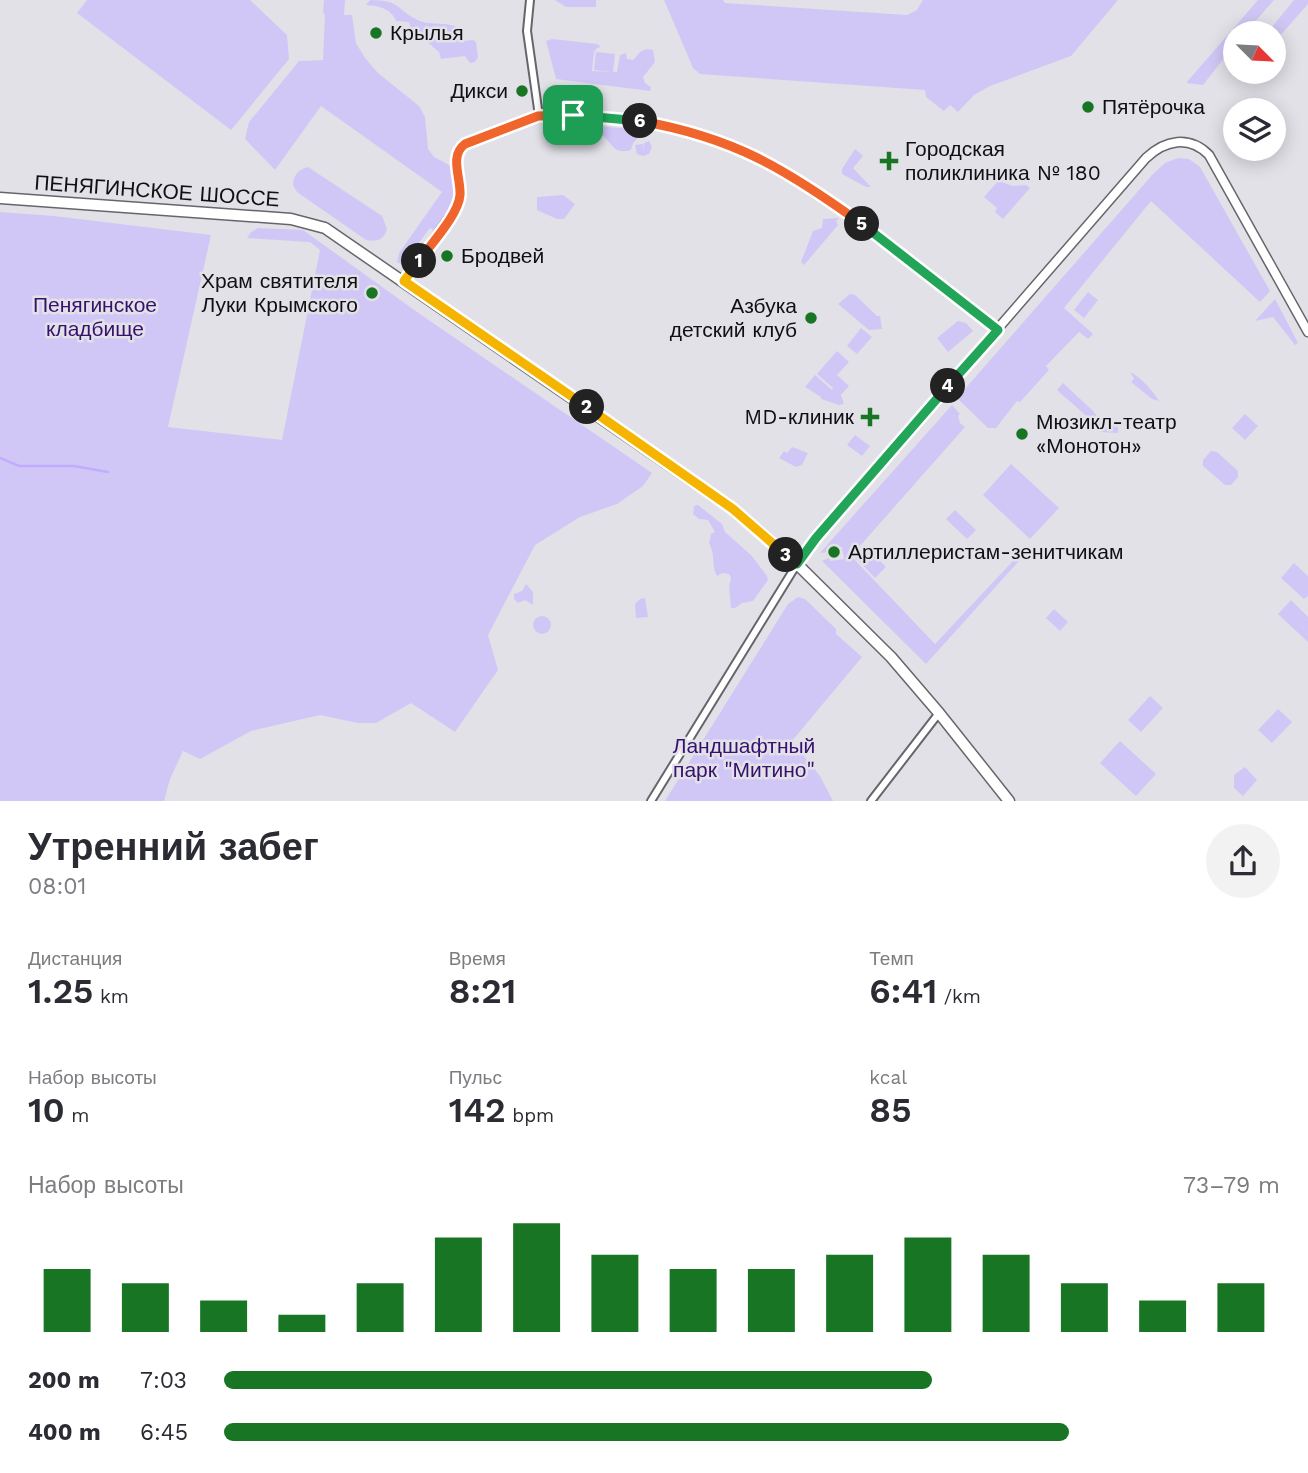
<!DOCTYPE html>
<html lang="ru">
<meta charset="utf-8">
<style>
:root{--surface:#fff;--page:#f2f2f3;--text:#2b2b33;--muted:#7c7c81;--accent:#187524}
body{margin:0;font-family:"Work Sans",sans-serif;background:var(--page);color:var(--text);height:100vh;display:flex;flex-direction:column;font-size:26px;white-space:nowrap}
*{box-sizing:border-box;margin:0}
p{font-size:23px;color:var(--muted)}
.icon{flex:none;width:38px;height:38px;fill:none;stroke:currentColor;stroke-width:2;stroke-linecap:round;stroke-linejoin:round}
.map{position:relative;height:801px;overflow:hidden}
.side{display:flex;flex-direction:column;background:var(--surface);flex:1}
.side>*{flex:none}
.needle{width:46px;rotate:114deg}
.tools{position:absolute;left:1223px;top:21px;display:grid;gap:14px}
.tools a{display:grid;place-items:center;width:63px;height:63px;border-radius:50%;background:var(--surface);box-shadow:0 4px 18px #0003;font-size:35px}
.pin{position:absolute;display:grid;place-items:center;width:60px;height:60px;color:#fff;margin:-30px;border-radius:14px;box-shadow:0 4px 10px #0006}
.km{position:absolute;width:35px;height:35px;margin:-18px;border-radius:50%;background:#222;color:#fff;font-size:19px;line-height:35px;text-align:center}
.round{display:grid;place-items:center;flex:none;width:74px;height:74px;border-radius:37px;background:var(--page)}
.overview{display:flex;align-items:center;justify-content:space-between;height:119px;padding:0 28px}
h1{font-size:38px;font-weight:600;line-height:52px}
.metrics{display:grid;grid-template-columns:repeat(3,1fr);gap:10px;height:119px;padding:7px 28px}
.metrics div{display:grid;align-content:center}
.metrics b{font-size:35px;font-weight:600}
.metrics small{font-size:19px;font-weight:400}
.metrics p{font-size:19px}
.chart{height:196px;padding:14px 28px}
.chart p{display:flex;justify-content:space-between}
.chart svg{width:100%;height:126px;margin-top:7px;stroke:var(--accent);stroke-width:6}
ul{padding:0 28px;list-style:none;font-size:23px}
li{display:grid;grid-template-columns:112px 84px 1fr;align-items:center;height:52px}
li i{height:18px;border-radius:9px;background:var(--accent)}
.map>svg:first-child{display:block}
</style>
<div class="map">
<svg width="1308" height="801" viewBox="0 0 1308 801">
<rect width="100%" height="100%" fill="#e2e1e8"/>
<g fill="#d1c7f6">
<path d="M87,0H250L287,35L289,59L231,130L77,13Z"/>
<path d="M324,0H345L344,15H352L356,43L365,58L378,73L419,106L425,117L428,149L434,157L453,167C458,201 455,203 435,231L430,228L415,248L419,252L407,267L397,262L399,253L442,192L321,106L275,170L245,139L249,122L299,61L323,60L325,14L323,13Z"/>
<path d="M370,0C403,0 396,11 420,21C433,26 447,21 459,28L463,41L473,40L476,42L478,57L475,62L470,63L465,56L441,59L439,52L424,39L414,40L409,22L396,21C391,8 378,6 366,5Z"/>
<path d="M555,0H596V7H566Z"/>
<path d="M664,0H723L725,3L907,15L917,10L923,0H1118L1071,56L990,86L974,95L958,112L950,105L944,111L926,97L925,90L700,74L693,68Z"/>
<path d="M1258,0H1274L1245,33H1236L1235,44L1203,85L1186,83Z"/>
<path d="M1294,0H1308V4L1278,38L1272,27Z"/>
<path d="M552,39L597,44L601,47L597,48L594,52L592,71L617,72L620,55L626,53L627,59L633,60C640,53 641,47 653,50L655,62L643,77L645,83L651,87L650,91L556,79L546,41Z"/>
<path d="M596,52L615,54L613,72L594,70Z"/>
<path d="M578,124L640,130V136L633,143L631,150C612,155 613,143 602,135C597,132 589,134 584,135L577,127Z"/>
<path d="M649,141L652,147L649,154L643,156L637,154L635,145L643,144V151L644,143Z"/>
<path d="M855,149L863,156L853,168L871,187H866L842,174V169Z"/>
<path d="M1178,158L1189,159L1200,167L1270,291L1260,302L1151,201L1064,308L1093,334L1088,339L1079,332L1046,366L1049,370L1020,402L1017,401L996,428H988L957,398L1153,174L1165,163Z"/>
<path d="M308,167L382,216L387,229C384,240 377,242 366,240L297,192L293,185C293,176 298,169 308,167Z"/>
<path d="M998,181L1013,186L1026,185L1030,188L1003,219L995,212L997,208L984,197Z"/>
<path d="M563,195L575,204L564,219H557L537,210V197Z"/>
<path d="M0,212L54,216L211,235L168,427L282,440L320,250L310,242L247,238L251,232L258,228L303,230L417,312L652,473L643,486L617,504L580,517L535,545L488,635L498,670L455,732L411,703L376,723H358L320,715L251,731L200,759L183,751L170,779L164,801H0Z"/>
<path d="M839,218L836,221L838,225L804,265L801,262L813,231L822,228L823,219Z"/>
<path d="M1088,292L1098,300L1084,318L1074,310Z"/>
<path d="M850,294L855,295L877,316H880L882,329L869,330L838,304Z"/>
<path d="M1275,299L1298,343L1295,345L1273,317L1255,321Z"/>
<path d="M958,321L966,323L973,331L948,352L937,338Z"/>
<path d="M861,328L872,337L857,354L847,346Z"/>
<path d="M837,351L849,362L837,375L849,386L841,395L844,404L839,405L821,399V397L805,387L815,375L832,390L833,388L817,374Z"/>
<path d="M1130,372C1141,377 1153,391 1159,401L1152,399L1131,382L1134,379Z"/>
<path d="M1063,383L1093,411L1102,423L1118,427V433L1100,432C1089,416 1072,404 1057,390Z"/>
<path d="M952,405L960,414L958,416L960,423L965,427L851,556L935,644L1025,548L1028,551L926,664L822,561L829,558L830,561L844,559L842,547L828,549V552L820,553Z"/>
<path d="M1245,414L1258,426L1245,440L1232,428Z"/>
<path d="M855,435L870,446L862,456L847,445Z"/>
<path d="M792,447L808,453L802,465L796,467L779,458L784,451L787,453Z"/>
<path d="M1211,451L1217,452L1238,471V477L1231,485H1225L1203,466V460Z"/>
<path d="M1011,464L1059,508L1030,539L983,495Z"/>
<path d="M698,505L722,524L725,532L751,555L767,576L768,580L753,601L742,603L735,608H731L729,586L731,578L729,574L722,573L717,576C711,563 716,557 709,543L711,534L715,532L708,520L699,519L693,514L694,506Z"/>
<path d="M955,510L976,530L967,539L946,519Z"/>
<path d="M865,545L886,567L875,578L854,556Z"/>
<path d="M1294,563L1308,576V596L1304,599L1281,578Z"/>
<path d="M526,584L533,592V605L525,600L518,603L514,599V594L522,591Z"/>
<path d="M798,597L805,599L836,629V634L862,657L792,741L820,776L833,801H665L788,604Z"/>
<path d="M645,598L648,617L636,618L635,604L640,599Z"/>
<path d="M1291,600L1308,617V642L1278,614Z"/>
<path d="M1054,609L1068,622L1060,631L1046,618Z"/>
<circle cx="542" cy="625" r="9"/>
<path d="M1150,696L1163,708L1141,732L1128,720Z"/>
<path d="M1278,709L1292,722L1272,743L1258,730Z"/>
<path d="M1120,741L1156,774L1136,796L1100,763Z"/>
<path d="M1245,767L1257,780L1243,796L1234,788V775Z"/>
</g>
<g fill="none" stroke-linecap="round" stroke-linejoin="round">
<path stroke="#c1adfe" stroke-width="2.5" d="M0,458L19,466H74L108,472"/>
<defs>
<g id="minor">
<path d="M530,0L527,31L539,116"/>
<path d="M404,281L457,206C464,188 450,164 459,148L465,144L528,119L553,115L598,116L632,120L709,137L771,163L820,193L891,245L998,330"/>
<path d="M651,801L797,564"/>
<path d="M871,801L939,713"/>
</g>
<path id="tertiary" d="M797,564L816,538L1146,158C1165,140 1189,135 1209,155L1308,332"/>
<path id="secondary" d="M0,198L291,219L325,228L733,509L797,564L891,657L939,713L1009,801"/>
</defs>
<use href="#minor" stroke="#66656b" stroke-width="10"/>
<use href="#tertiary" stroke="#66656b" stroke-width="11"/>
<use href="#secondary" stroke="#66656b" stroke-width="13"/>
<use href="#minor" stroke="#fff" stroke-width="6"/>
<use href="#tertiary" stroke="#fff" stroke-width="8"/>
<use href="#secondary" stroke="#fff" stroke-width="10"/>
</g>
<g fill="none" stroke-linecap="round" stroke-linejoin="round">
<defs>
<path id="split-1" d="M419,261C430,245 459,214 460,195C461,177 449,156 465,144L538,116L573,115"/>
<path id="split-2" d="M419,261L404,281L587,407"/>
<path id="split-3" d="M587,407L733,509L786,555"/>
<path id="split-4" d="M786,555L797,564L816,538L948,386"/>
<path id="split-5" d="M862,224L998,330L948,386"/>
<path id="split-6" d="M640,121C733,137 786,169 862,224"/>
<path id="split-7" d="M573,115L640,121"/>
</defs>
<use href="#split-1" stroke="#fff" stroke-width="14"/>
<use href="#split-2" stroke="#fff" stroke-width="14"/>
<use href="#split-3" stroke="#fff" stroke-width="14"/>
<use href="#split-4" stroke="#fff" stroke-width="14"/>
<use href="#split-5" stroke="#fff" stroke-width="14"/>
<use href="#split-6" stroke="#fff" stroke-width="14"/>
<use href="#split-7" stroke="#fff" stroke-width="14"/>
<use href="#split-1" stroke="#f0652b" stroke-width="9"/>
<use href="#split-2" stroke="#f5b400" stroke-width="9"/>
<use href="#split-3" stroke="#f5b400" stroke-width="9"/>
<use href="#split-4" stroke="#22a559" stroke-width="9"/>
<use href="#split-5" stroke="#22a559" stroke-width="9"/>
<use href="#split-6" stroke="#f0652b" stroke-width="9"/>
<use href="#split-7" stroke="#22a559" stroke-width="9"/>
</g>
<g fill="#187524" stroke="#e2e1e8" stroke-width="2.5">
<circle cx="376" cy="33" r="7"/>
<circle cx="522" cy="91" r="7"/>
<circle cx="1088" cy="107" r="7"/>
<path d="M885.5 150.5h7v7h7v7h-7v7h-7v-7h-7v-7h7z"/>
<circle cx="447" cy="256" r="7"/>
<circle cx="372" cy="293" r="7"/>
<circle cx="811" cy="318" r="7"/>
<path d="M866.5 406.5h7v7h7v7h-7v7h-7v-7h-7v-7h7z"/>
<circle cx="1022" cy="434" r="7"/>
<circle cx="834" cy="552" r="7"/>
</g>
<g text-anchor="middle" stroke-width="5" stroke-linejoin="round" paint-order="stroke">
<g font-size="21" fill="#101012" stroke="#e2e1e8" text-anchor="start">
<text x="390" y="40">Крылья</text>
<text x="508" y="98" text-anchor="end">Дикси</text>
<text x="1102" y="114">Пятёрочка</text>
<text x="905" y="156">Городская<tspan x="905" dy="24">поликлиника № 180</tspan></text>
<text x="461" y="263">Бродвей</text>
<text x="358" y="288" text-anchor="end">Храм святителя<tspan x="358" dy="24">Луки Крымского</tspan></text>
<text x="797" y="313" text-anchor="end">Азбука<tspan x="797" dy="24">детский клуб</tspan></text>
<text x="854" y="424" text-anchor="end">MD-клиник</text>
<text x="1036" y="429">Мюзикл-театр<tspan x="1036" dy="24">«Монотон»</tspan></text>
<text x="848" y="559">Артиллеристам-зенитчикам</text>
</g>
<g font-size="21" fill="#101012" stroke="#e2e1e8">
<text transform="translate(157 191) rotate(4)" y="7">ПЕНЯГИНСКОЕ ШОССЕ</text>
</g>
<g font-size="21" fill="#37116e" stroke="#e2e1e8">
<text x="95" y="312">Пенягинское<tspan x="95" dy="24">кладбище</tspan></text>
<text x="744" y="753">Ландшафтный<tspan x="744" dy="24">парк "Митино"</tspan></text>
</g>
</g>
</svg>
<div class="tools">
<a><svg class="needle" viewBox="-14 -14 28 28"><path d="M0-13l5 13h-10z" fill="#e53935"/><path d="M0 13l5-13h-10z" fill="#7c7c81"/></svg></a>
<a><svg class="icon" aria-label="layers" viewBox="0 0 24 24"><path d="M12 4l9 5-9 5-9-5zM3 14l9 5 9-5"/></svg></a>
</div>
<div class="pin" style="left:573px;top:115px;background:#1e9e55"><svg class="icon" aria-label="arrive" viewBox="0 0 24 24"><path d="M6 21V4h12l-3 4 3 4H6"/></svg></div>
<b class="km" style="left:419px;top:261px">1</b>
<b class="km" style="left:587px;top:407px">2</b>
<b class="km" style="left:786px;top:555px">3</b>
<b class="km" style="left:948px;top:386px">4</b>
<b class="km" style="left:862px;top:224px">5</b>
<b class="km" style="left:640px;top:121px">6</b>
</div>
<section class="side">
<div class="overview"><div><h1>Утренний забег</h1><p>08:01</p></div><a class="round"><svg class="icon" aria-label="share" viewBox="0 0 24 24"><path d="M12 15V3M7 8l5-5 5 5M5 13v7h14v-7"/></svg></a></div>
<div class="metrics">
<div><p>Дистанция</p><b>1.25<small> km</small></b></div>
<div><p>Время</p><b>8:21</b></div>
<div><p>Темп</p><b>6:41<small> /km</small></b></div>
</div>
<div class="metrics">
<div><p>Набор высоты</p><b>10<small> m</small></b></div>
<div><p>Пульс</p><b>142<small> bpm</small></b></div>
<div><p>kcal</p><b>85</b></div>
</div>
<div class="chart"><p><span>Набор высоты</span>73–79 m</p>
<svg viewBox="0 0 160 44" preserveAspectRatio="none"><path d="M5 44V22M15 44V27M25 44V33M35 44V38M45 44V27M55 44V11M65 44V6M75 44V17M85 44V22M95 44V22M105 44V17M115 44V11M125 44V17M135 44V27M145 44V33M155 44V27"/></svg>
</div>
<ul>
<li><b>200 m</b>7:03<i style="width:67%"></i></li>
<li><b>400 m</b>6:45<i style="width:80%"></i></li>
</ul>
</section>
